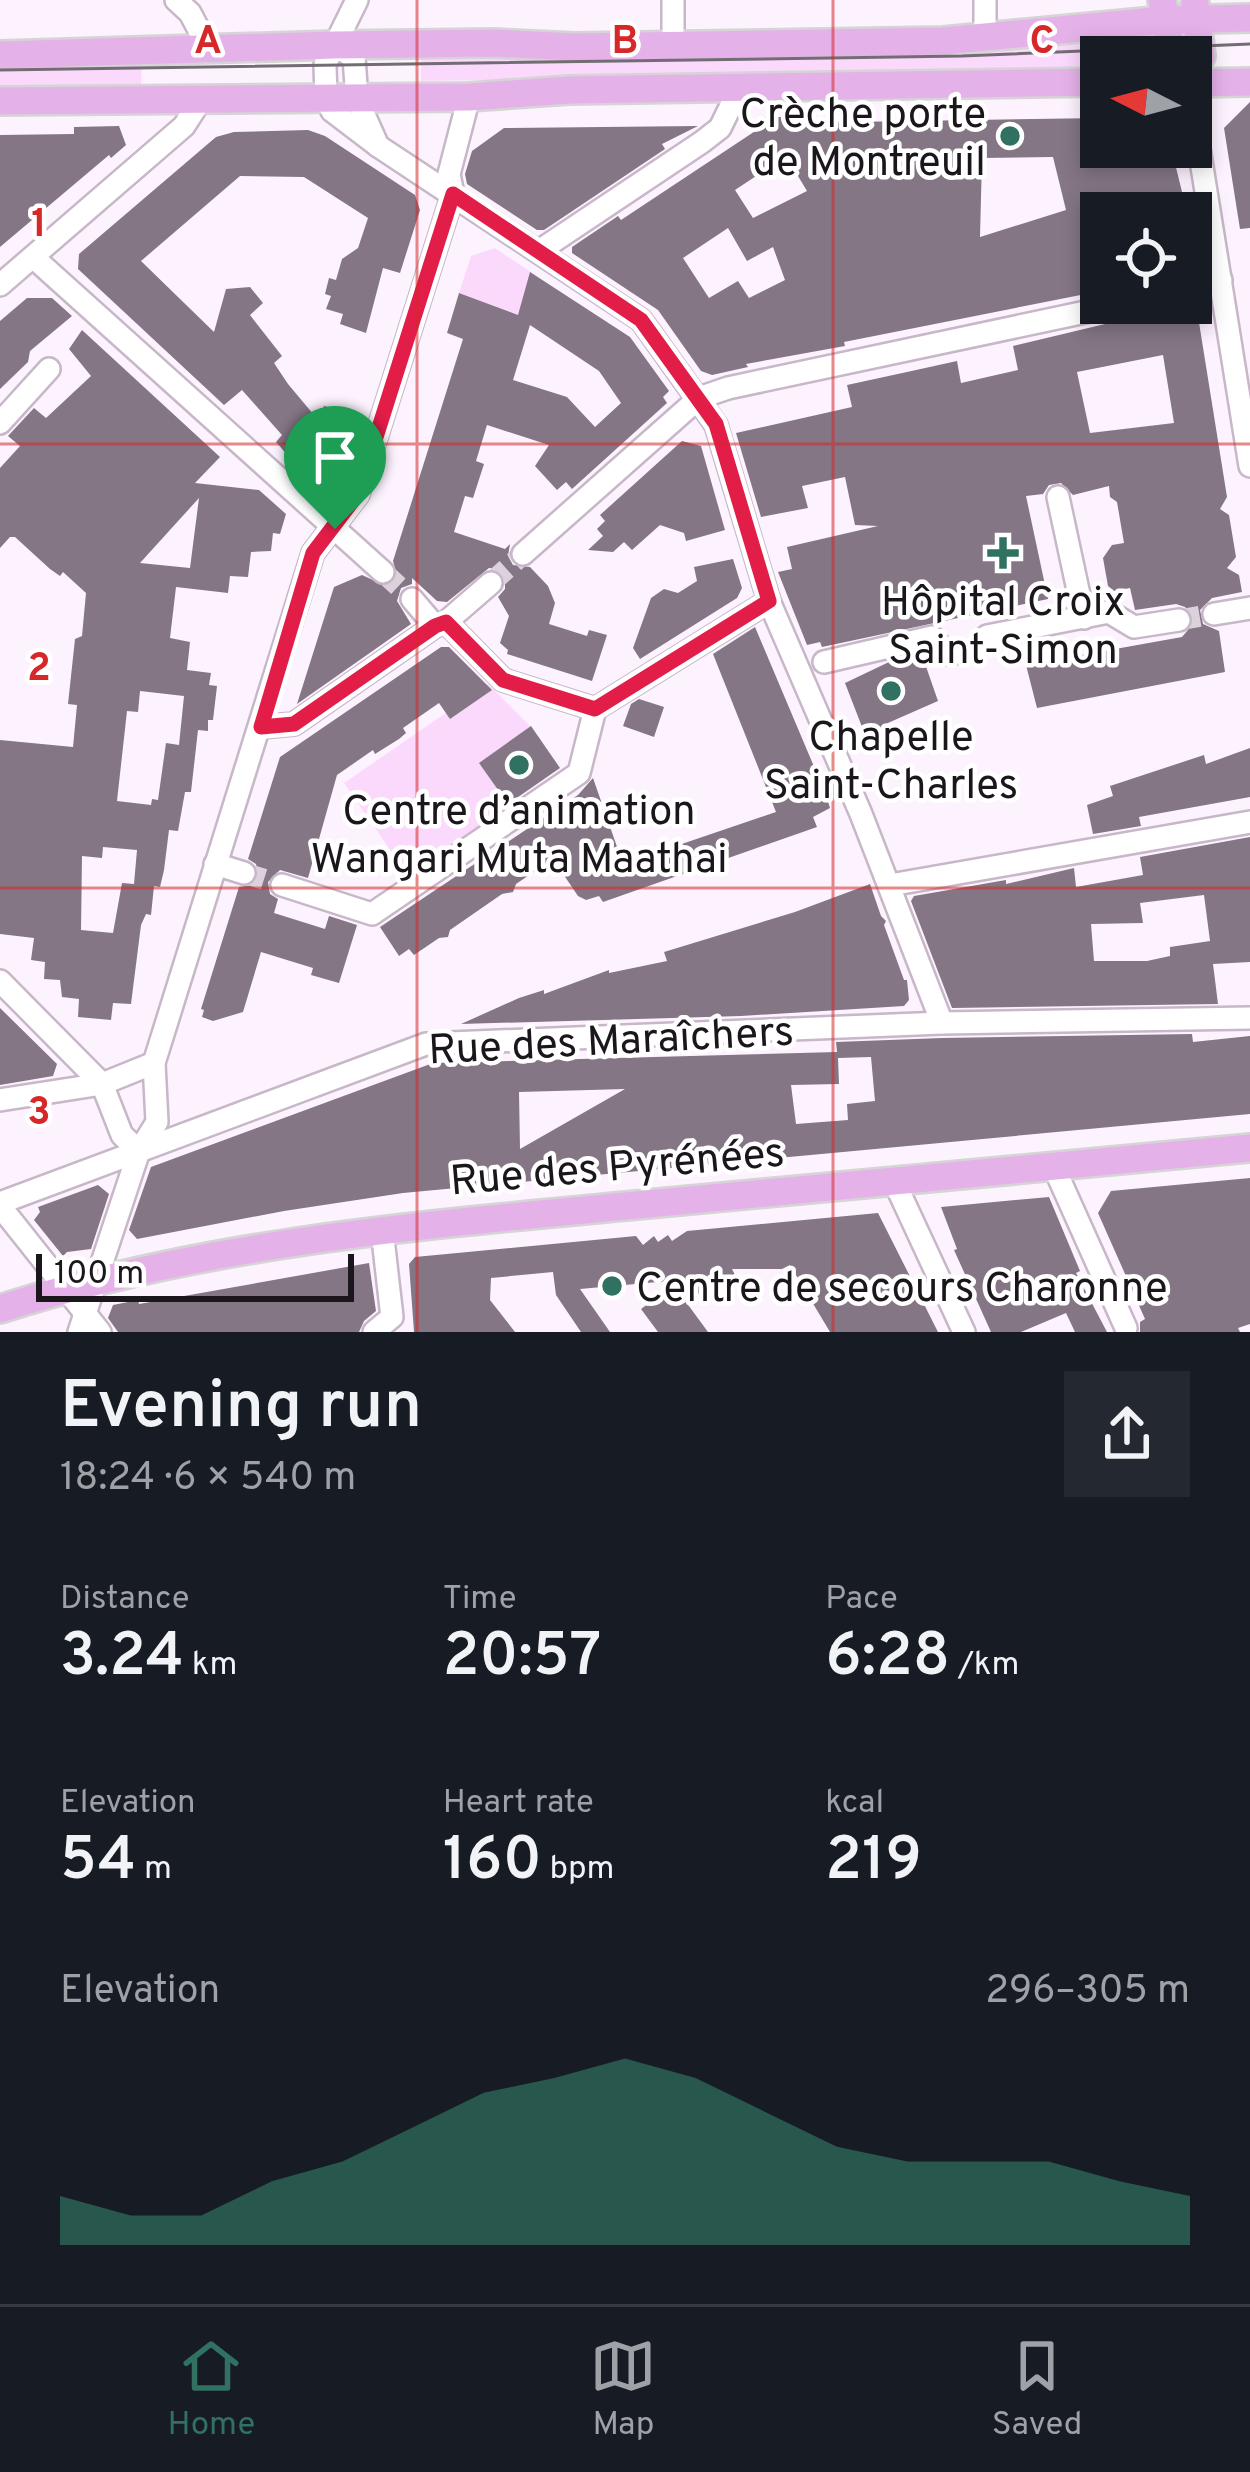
<!DOCTYPE html>
<meta charset="utf-8">
<style>
:root{--surface:#171b24;--page:#242831;--text:#f1f3f6;--muted:#9ea1a6;--line:#363941;--accent:#307161}
body{margin:0;font-family:Overpass,sans-serif;background:var(--page);color:var(--text);height:100vh;display:flex;flex-direction:column;font-size:45px;white-space:nowrap}
*{box-sizing:border-box;margin:0}
p{font-size:39px;color:var(--muted)}
.icon{flex:none;width:66px;height:66px;fill:none;stroke:currentColor;stroke-width:2;stroke-linecap:round;stroke-linejoin:round}
.map{position:relative;height:1332px;overflow:hidden}
.drawer{display:flex;flex-direction:column;background:var(--surface);flex:1}
.drawer>*{flex:none}
.needle{width:78px;rotate:276deg}
.fabs{position:absolute;left:1080px;top:36px;display:grid;gap:24px}
.fabs a{display:grid;place-items:center;width:132px;height:132px;border-radius:0px;background:var(--surface);box-shadow:0 6px 18px #0003;font-size:60px}
.scale{position:absolute;left:36px;bottom:30px;width:318px;box-sizing:border-box;padding-left:12px;border:6px solid #1b161c;border-top:0;font-size:33px;line-height:42px;white-space:nowrap;color:#1b161c;-webkit-text-stroke:9px #fff;paint-order:stroke}
.pin{position:absolute;display:grid;place-items:center;width:102px;height:102px;color:#fff;margin:-123px -51px;border-radius:50% 50% 50% 0;rotate:-45deg;box-shadow:0 0 12px #0007}
.pin .icon{rotate:45deg}
.round{display:grid;place-items:center;flex:none;width:126px;height:126px;border-radius:0px;background:var(--page)}
.head{display:flex;align-items:center;justify-content:space-between;height:204px;padding:0 60px}
h1{font-size:66px;font-weight:600;line-height:90px}
.stats{display:grid;grid-template-columns:repeat(3,1fr);gap:18px;height:204px;padding:12px 60px}
.stats div{display:grid;align-content:center}
.stats b{font-size:60px;font-weight:600}
.stats small{font-size:33px;font-weight:400}
.stats p{font-size:33px}
.chart{height:336px;padding:24px 60px}
.chart p{display:flex;justify-content:space-between}
.chart svg{width:100%;height:216px;margin-top:12px;fill:var(--accent);opacity:.7}
.tab-bar{display:flex;justify-content:space-around;align-items:center;height:168px;border-top:3px solid var(--line);background:var(--surface);font-size:33px;color:var(--muted)}
.tab-bar a{display:grid;justify-items:center;gap:6px}
.tab-bar .on{color:var(--accent)}
.map>svg:first-child{display:block}
</style>
<div class="map">
<svg width="1250" height="1332" viewBox="0 0 1250 1332">
<rect width="100%" height="100%" fill="#fdf3fe"/>
<g fill="#fbd9fd">
<path d="M1104,42L1101,65L978,73L421,81V60L923,51Z"/>
<path d="M142,65L141,85L0,91V66Z"/>
<path d="M495,248L532,273L517,320L491,305L459,293L471,256Z"/>
<path d="M488,684L531,727L480,763L510,807L408,876L344,783Z"/>
</g>
<g fill="#847685" fill-rule="evenodd">
<path d="M1250,102V228L1240,229L1224,128Z"/>
<path d="M762,117H789V123L1101,118V147H1171L1183,196L1178,197L1181,213H1101V291L844,342L845,346L746,364L748,367L712,375L701,371L658,310L572,253V247L618,216L621,220L766,124ZM786,156L807,191L753,218L735,190ZM1053,157L1066,210L980,237L982,158ZM728,228L747,261L773,247L785,280L749,298L738,281L709,298L683,258Z"/>
<path d="M119,126L126,145L111,158L109,155L0,247V135L74,134V127Z"/>
<path d="M698,126L662,144L665,149L544,230H537L467,184L465,174L472,151L504,128Z"/>
<path d="M308,130L325,136L415,195L420,210L400,273L383,268L366,333L340,324L343,314L326,309L331,296L325,294L329,278L336,280L342,259L358,248L368,218L304,177L240,176L141,261L214,332L226,289L250,287L263,303L250,315L282,356L274,363L288,384L319,421L324,406L343,411L336,446L314,451L315,457L309,462L296,465L276,442L282,435L242,390L224,405L78,269L79,254L216,137L234,132Z"/>
<path d="M530,272L630,337L669,391L663,397L667,403L572,489L566,482L557,490L535,466L549,445L487,425L476,461L484,464L473,498L465,496L454,532L505,549L510,544L508,556L513,565L530,567L548,586L555,603L549,624L587,636L589,630L607,635L592,681L507,654L508,650L500,643L509,616L498,597L505,589V579L497,569L489,568L447,602L437,601L412,578V584L401,588L397,601L411,624L297,704L334,587L362,575L386,586L397,576L393,561L463,339L447,333L459,293L518,315ZM530,325L599,371L621,403L595,427L567,397L513,380Z"/>
<path d="M27,298H52L72,316L30,351L28,362L0,389V321Z"/>
<path d="M1189,304L1197,310L1227,497L1220,509L1229,515L1236,557L1227,568L1239,575L1242,592L1212,598L1200,610L1203,624L1219,631L1225,672L1037,708L1026,665L1182,637L1193,624V617L1185,607L1176,604L1135,610L1130,588L1114,591L1108,586L1103,558L1112,545L1124,543L1117,502L1110,497L1109,486L1073,495L1061,483L1049,485L1043,494L1026,496L1048,599L822,647L820,642L807,645L778,572L792,569L787,547L878,526L855,525L845,477L802,486L808,508L761,517L736,433L852,407L847,385L907,372L957,361L961,383L1018,370L1013,346ZM1163,355L1174,423L1090,433L1077,372Z"/>
<path d="M82,330L220,457L195,483L259,490L286,514L280,534L273,533L271,551L251,552L248,577L230,576L228,593L176,587L170,638L190,642L187,670L211,673L209,685L217,686L213,720H208V731L198,730L191,792H185L178,831L169,830L164,870L160,887L154,886L151,915L146,914L141,925L131,1004L113,1003L111,1020L78,1017L79,999L62,997L60,980L44,979L45,962L31,960L34,938L0,934V740L73,747L77,705L68,704L75,639L82,636L86,593L63,572L60,576L50,569L15,537H10L0,548V468L20,446L8,436L34,408L46,418L91,376L69,349ZM199,498L190,568L140,563ZM140,691L184,696L179,745L166,743L158,800L152,799L151,805L117,801L127,711L138,712ZM103,847L137,850L134,884L122,883L113,933L81,930L82,856L102,858Z"/>
<path d="M682,441L701,446L725,530L686,541L684,533L660,525L632,550L624,542L613,552L588,550L603,536L597,529L605,521L600,515Z"/>
<path d="M733,559L742,588L737,598L640,659L633,648L651,598L664,589L678,593L697,581L694,567Z"/>
<path d="M755,627L826,795L830,808L813,817L817,827L603,902L599,896L586,900L578,896L553,859L516,884L513,892L502,894L450,930L448,937L439,938L414,955L409,949L399,956L380,927L578,795L593,778L623,864L776,812L713,654Z"/>
<path d="M441,647H449L492,690L450,719L439,703L403,728L406,733L399,739L375,754L373,750L337,775L308,878L280,870L268,882L270,894L278,899L274,913L325,929L329,916L357,925L339,983L311,975L313,968L261,952L243,1012L213,1021L202,1017L204,1010L201,1009L239,887L253,885L259,876L256,864L248,859L280,757Z"/>
<path d="M922,655L938,701L881,726L883,739L864,732L845,683L889,662Z"/>
<path d="M639,699L664,707L654,737L623,726L631,704Z"/>
<path d="M531,726L560,768L508,804L479,763Z"/>
<path d="M1250,748V797L1139,817L1141,826L1093,834L1087,805L1113,796L1110,786L1204,755L1206,764Z"/>
<path d="M1250,837V962L1213,964L1218,1004L952,1008L911,901L914,896L1006,880V884L1074,868L1076,887L1143,875L1140,857ZM1204,895L1210,941L1170,947V956L1147,961H1094L1091,924L1143,923L1140,903Z"/>
<path d="M870,884L881,916L886,921L884,925L904,980H907L909,1000L904,1006L741,1016L461,1024L519,998L544,990V994L609,970V973L667,961L664,952L795,912Z"/>
<path d="M0,1008L57,1064L53,1076L0,1085Z"/>
<path d="M1192,1034L1193,1042L1250,1036V1114L403,1193L284,1211L137,1239L129,1230L151,1167L433,1063L837,1052L836,1042L942,1038ZM871,1057L875,1101L847,1104L848,1120L796,1124L791,1085L839,1084L838,1058ZM625,1089L520,1149L519,1092Z"/>
<path d="M1250,1178V1324L1238,1328L1240,1332H1140V1322L1145,1319L1098,1213L1111,1191Z"/>
<path d="M98,1185L109,1194L91,1249L67,1252L63,1256L34,1220L40,1212L38,1207Z"/>
<path d="M1049,1197L1080,1271L1076,1273L1107,1332H1075L1066,1313L1021,1332H991L954,1250L957,1249L941,1207Z"/>
<path d="M878,1213L938,1332H830L790,1265L782,1269H732L736,1277L719,1288L715,1283L686,1302L708,1332H658L641,1309L680,1280L580,1289L610,1332H581L556,1295L553,1272L491,1278L490,1300L515,1332H414L409,1264L415,1257L636,1236L643,1245L654,1236L658,1242L668,1235L672,1241L687,1231Z"/>
<path d="M369,1263L376,1311L364,1321L359,1332H118L108,1318L113,1305L138,1300L139,1304Z"/>
</g>
<g fill="none" stroke-linecap="round" stroke-linejoin="round">
<g stroke="#dbd2dc" stroke-width="21" stroke-dasharray="21 10" stroke-linecap="butt">
<path d="M383,572L412,599"/>
<path d="M491,583L523,554"/>
<path d="M1179,620L1214,614"/>
<path d="M244,873L282,885"/>
</g>
<defs>
<g id="minor">
<path d="M176,0L190,13L208,47"/>
<path d="M357,0L325,65L326,99L332,111L378,146L641,320L716,425L769,601L861,814L942,1023"/>
<path d="M673,0V45"/>
<path d="M985,0V38"/>
<path d="M335,45L354,58L357,99L378,146"/>
<path d="M1191,98L1250,466"/>
<path d="M539,251L702,142L720,128L740,87"/>
<path d="M34,258L383,572"/>
<path d="M0,285L184,126L200,101"/>
<path d="M1191,289L1221,280"/>
<path d="M0,423L49,369"/>
<path d="M1058,497L1084,618"/>
<path d="M523,554L699,398L728,388L1128,303"/>
<path d="M412,599L435,626"/>
<path d="M1214,614L1250,608"/>
<path d="M446,622L503,680L595,709L769,601"/>
<path d="M824,662L932,637L948,654L975,650L987,636L1109,612L1134,627L1179,620"/>
<path d="M261,727L294,724L435,626L446,622L491,583"/>
<path d="M215,864L244,873"/>
<path d="M282,885L372,914L579,773L595,709"/>
<path d="M890,885L1250,822"/>
<path d="M0,981L102,1084L122,1135L139,1151"/>
<path d="M0,1100L102,1084L154,1063"/>
<path d="M1053,1165L1126,1328"/>
<path d="M894,1181L964,1332"/>
<path d="M0,1203L426,1044L942,1023L1250,1018"/>
<path d="M0,1206L100,1332"/>
<path d="M79,1332L139,1151L157,1122L154,1063L313,553L358,494L453,194L449,174L469,97"/>
<path d="M374,1332L392,1317L382,1230"/>
</g>
<g id="major">
<path d="M1162,0L1172,57"/>
<path d="M0,55L335,45L492,43L575,47L943,41L1165,20L1250,18"/>
<path d="M1191,78L1201,56L1195,4"/>
<path d="M1191,83L1250,82"/>
<path d="M0,101L469,97L569,90L1101,82"/>
<path d="M0,1309C204,1243 414,1226 626,1206C834,1186 1042,1166 1250,1148"/>
</g>
</defs>
<use href="#minor" stroke="#c7b7c8" stroke-width="26"/>
<use href="#major" stroke="#d6d5d6" stroke-width="32"/>
<use href="#minor" stroke="#fff" stroke-width="21"/>
<use href="#major" stroke="#e5b1e9" stroke-width="27"/>
<path stroke="#736c74" stroke-width="3" d="M0,70L962,56L1250,44"/>
</g>
<g fill="none" stroke-linecap="round" stroke-linejoin="round">
<defs>
<path id="route" d="M453,194L641,320L716,424L769,601L595,709L503,680L446,622L435,626L294,724L261,727L313,553L358,494Z"/>
</defs>
<use href="#route" stroke="#fff" stroke-width="24"/>
<use href="#route" stroke="#e11d48" stroke-width="15"/>
</g>
<path fill="none" stroke="#d62828" stroke-width="3" stroke-opacity="0.55" d="M417,0V1332M833,0V1332M0,444H1250M0,888H1250"/>
<g fill="#307161" stroke="#fff" stroke-width="4.5">
<circle cx="1010" cy="136" r="12"/>
<path d="M997 535h12v12h12v12h-12v12h-12v-12h-12v-12h12z"/>
<circle cx="891" cy="691" r="12"/>
<circle cx="519" cy="765" r="12"/>
<circle cx="612" cy="1286" r="12"/>
</g>
<g text-anchor="middle" stroke-width="9" stroke-linejoin="round" paint-order="stroke">
<g font-size="42" fill="#1b161c" stroke="#fff">
<text x="986" y="127" text-anchor="end">Crèche porte<tspan x="986" dy="48">de Montreuil</tspan></text>
<text x="1003" y="615">Hôpital Croix<tspan x="1003" dy="48">Saint-Simon</tspan></text>
<text x="891" y="750">Chapelle<tspan x="891" dy="48">Saint-Charles</tspan></text>
<text x="519" y="824">Centre d’animation<tspan x="519" dy="48">Wangari Muta Maathai</tspan></text>
<text x="636" y="1301" text-anchor="start">Centre de secours Charonne</text>
</g>
<g font-size="42" fill="#1b161c" stroke="#fff">
<text transform="translate(611 1039) rotate(-3)" y="15">Rue des Maraîchers</text>
<text transform="translate(617 1165) rotate(-5)" y="15">Rue des Pyrénées</text>
</g>
</g>
<g font-size="39" text-anchor="middle" font-weight="bold" fill="#d62828" stroke="#fff" stroke-width="9" stroke-linejoin="round" paint-order="stroke">
<text x="208" y="53">A</text>
<text x="625" y="53">B</text>
<text x="1042" y="53">C</text>
<text x="39" y="236">1</text>
<text x="39" y="680">2</text>
<text x="39" y="1124">3</text>
</g>
</svg>
<div class="fabs">
<a><svg class="needle" viewBox="-14 -14 28 28"><path d="M0-13l5 13h-10z" fill="#e53935"/><path d="M0 13l5-13h-10z" fill="#9ea1a6"/></svg></a>
<a><svg class="icon" aria-label="locate" viewBox="0 0 24 24"><circle cx="12" cy="12" r="6"/><path d="M12 2v4M12 18v4M2 12h4M18 12h4"/></svg></a>
</div>
<div class="scale">100 m</div>
<div class="pin" style="left:335px;top:529px;background:#1e9e55"><svg class="icon" aria-label="arrive" viewBox="0 0 24 24"><path d="M6 21V4h12l-3 4 3 4H6"/></svg></div>
</div>
<section class="drawer">
<div class="head"><div><h1>Evening run</h1><p>18:24 · 6 × 540 m</p></div><a class="round"><svg class="icon" aria-label="share" viewBox="0 0 24 24"><path d="M12 15V3M7 8l5-5 5 5M5 13v7h14v-7"/></svg></a></div>
<div class="stats">
<div><p>Distance</p><b>3.24<small> km</small></b></div>
<div><p>Time</p><b>20:57</b></div>
<div><p>Pace</p><b>6:28<small> /km</small></b></div>
</div>
<div class="stats">
<div><p>Elevation</p><b>54<small> m</small></b></div>
<div><p>Heart rate</p><b>160<small> bpm</small></b></div>
<div><p>kcal</p><b>219</b></div>
</div>
<div class="chart"><p><span>Elevation</span>296–305 m</p>
<svg viewBox="0 0 160 44" preserveAspectRatio="none"><path d="M0 44V34L10 38L20 38L30 31L40 27L50 20L60 13L70 10L80 6L90 10L100 17L110 24L120 27L130 27L140 27L150 31L160 34V44z"/></svg>
</div>
</section>
<nav class="tab-bar">
<a class="on"><svg class="icon" aria-label="home" viewBox="0 0 24 24"><path d="M3 11l9-7 9 7M6 9v11h12V9"/></svg>Home</a>
<a><svg class="icon" aria-label="map" viewBox="0 0 24 24"><path d="M3 6l6-2 6 2 6-2v14l-6 2-6-2-6 2zM9 4v14M15 6v14"/></svg>Map</a>
<a><svg class="icon" aria-label="saved" viewBox="0 0 24 24"><path d="M7 4h10v16l-5-4-5 4z"/></svg>Saved</a>
</nav>
